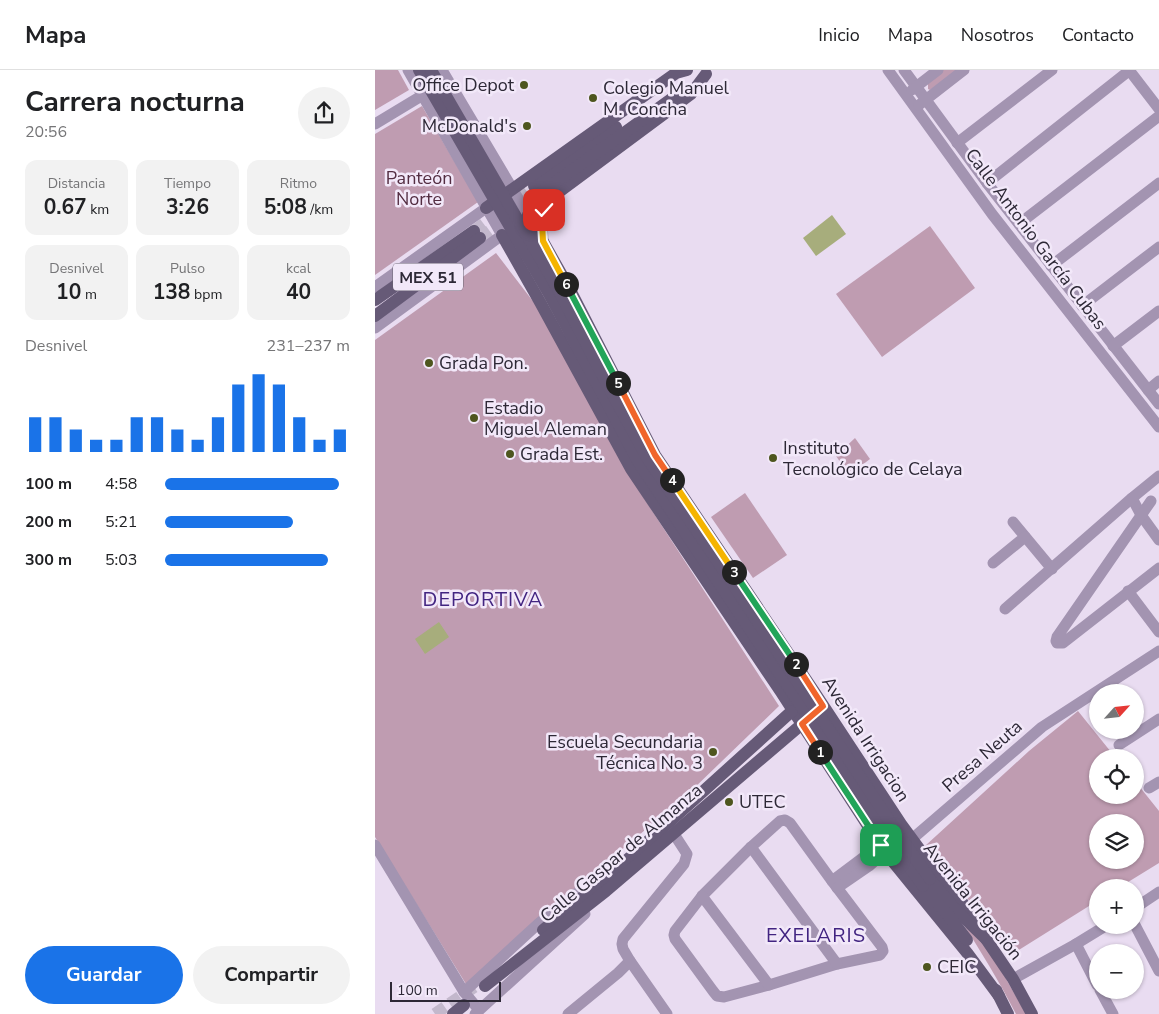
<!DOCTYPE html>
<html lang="es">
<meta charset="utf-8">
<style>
:root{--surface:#fff;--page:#f2f2f2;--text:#202124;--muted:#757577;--line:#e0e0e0;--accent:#1a73e8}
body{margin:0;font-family:"Nunito Sans",sans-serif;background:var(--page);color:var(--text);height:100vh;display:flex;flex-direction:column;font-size:19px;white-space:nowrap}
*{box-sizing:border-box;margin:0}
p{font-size:16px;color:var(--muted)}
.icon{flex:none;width:28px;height:28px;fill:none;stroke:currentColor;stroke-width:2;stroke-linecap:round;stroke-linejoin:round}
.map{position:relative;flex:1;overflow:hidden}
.drawer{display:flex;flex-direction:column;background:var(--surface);width:375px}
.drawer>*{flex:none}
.needle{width:32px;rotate:63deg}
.fabs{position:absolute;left:714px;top:614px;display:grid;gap:10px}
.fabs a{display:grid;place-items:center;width:55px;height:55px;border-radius:50%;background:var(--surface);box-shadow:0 1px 4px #0004;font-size:25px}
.scale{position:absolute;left:15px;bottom:12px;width:111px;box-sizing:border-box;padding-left:5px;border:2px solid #2d2836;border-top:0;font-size:14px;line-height:18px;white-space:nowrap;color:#2d2836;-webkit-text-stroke:4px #f2e8f9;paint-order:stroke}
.pin{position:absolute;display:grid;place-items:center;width:42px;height:42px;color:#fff;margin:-21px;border-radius:10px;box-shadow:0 2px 8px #0006}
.km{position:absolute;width:25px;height:25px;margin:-12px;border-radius:50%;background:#222;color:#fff;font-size:14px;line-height:25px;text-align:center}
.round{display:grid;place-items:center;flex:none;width:52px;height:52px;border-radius:26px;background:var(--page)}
.summary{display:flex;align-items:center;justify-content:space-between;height:85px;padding:0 25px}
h1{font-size:28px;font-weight:700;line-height:38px}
.metrics{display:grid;grid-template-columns:repeat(3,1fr);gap:8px;height:85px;padding:5px 25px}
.metrics div{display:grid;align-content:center;border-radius:12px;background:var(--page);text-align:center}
.metrics b{font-size:21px;font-weight:700}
.metrics small{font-size:14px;font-weight:400}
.metrics p{font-size:14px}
.chart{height:140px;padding:10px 25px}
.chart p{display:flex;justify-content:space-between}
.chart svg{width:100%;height:90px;margin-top:5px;stroke:var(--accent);stroke-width:6}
.cta{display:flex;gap:10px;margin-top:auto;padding:10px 25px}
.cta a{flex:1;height:58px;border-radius:30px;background:var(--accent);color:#fff;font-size:20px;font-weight:700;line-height:58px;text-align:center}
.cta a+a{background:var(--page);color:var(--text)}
ul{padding:0 25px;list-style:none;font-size:16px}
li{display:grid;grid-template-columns:80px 60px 1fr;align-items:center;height:38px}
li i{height:12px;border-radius:6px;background:var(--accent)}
header{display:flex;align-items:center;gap:30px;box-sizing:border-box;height:70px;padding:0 25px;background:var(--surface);border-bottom:1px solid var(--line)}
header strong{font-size:24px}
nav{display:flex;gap:28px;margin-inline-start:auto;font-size:18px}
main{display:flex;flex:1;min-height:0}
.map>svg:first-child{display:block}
</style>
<header>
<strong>Mapa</strong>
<nav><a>Inicio</a><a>Mapa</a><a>Nosotros</a><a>Contacto</a></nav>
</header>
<main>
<section class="drawer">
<div class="summary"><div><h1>Carrera nocturna</h1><p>20:56</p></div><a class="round"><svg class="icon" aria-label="share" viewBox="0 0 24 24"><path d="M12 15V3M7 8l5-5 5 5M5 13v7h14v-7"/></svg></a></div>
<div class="metrics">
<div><p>Distancia</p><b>0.67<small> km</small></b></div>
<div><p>Tiempo</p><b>3:26</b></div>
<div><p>Ritmo</p><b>5:08<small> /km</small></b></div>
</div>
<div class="metrics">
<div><p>Desnivel</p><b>10<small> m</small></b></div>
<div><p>Pulso</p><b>138<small> bpm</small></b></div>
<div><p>kcal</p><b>40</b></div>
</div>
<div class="chart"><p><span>Desnivel</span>231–237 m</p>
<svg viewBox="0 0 160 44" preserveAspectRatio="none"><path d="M5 44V27M15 44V27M25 44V33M35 44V38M45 44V38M55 44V27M65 44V27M75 44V33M85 44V38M95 44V27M105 44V11M115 44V6M125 44V11M135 44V27M145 44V38M155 44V33"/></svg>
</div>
<ul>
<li><b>100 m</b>4:58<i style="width:94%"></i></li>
<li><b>200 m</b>5:21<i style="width:69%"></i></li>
<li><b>300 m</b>5:03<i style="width:88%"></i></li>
</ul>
<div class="cta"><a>Guardar</a><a>Compartir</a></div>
</section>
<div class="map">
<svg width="784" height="944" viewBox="0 0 784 944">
<rect width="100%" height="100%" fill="#e9dcf1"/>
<g fill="#bf9cb1" fill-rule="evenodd">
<path d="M0,0H23L34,20L0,40Z"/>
<path d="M568,0H584L555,20L553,19V13Z"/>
<path d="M47,36L103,132L0,205V64Z"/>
<path d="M555,156L600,218L507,287L461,224Z"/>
<path d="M121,183L167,243L263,419L404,636L315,722L148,863L91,914L0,767V270Z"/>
<path d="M480,368L495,389L474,405L461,386Z"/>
<path d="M370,423L412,485L378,508L336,447Z"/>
<path d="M703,641L740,687L722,688V725H760V711L784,741V793L745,817L722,818V831L634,886L601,839L550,776L654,681ZM722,752H760V790H722Z"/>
<path d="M585,849L617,884L651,944H641C624,911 605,880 585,849Z"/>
</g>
<g fill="#a7ad7c">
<path d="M457,145L471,164L441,186L428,168Z"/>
<path d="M64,552L74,567L50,584L40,569Z"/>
</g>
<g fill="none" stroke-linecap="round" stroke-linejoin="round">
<g stroke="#c3b8cc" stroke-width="12" stroke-dasharray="12 6" stroke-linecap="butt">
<path d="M99,161L159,116"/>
<path d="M105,168L164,124"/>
<path d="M60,944L99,917"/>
</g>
<g stroke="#a394b1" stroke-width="11">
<path d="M33,0L127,165"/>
<path d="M67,0L153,145L147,150"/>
<path d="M513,0L617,144L784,357"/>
<path d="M529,0L612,113L784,334"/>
<path d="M754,0L784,39"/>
<path d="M537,20L563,0"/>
<path d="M544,35L589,0"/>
<path d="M0,54L48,25L52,19"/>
<path d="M582,73L677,0"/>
<path d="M612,113L755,0"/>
<path d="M644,154L784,46"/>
<path d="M168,171L167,152L172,131"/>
<path d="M676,196L784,113"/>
<path d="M0,217L111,138"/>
<path d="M707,236L784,177"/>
<path d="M0,258L134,160"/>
<path d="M738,276L784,241"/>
<path d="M773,320L784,311"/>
<path d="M757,428L766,445L784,470"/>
<path d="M776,431L682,567L681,571L682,573H688L784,498"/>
<path d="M638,452L677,499"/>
<path d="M618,493L650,467"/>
<path d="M753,521L784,562"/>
<path d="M630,539L757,428L784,406"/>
<path d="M744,675L784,649"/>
<path d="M774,718L784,712"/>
<path d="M410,750L415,753L457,811L507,877L508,881L505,885L462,894L394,915L349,927L342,926L338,921L300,869L299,865L300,861L327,826L376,777L405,751Z"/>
<path d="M537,769L667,657L784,581"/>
<path d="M0,775L89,922L104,940"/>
<path d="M376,777L462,894"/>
<path d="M457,811L505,775"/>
<path d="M462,818L494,796L510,782"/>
<path d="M327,826L394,915"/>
<path d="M760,838L784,822"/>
<path d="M760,855L784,901"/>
<path d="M701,874L722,915"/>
<path d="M638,909L701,874L732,855"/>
<path d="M725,920L738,944"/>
<path d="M89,922L163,854L181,839L225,806"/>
<path d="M100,944L210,844"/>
<path d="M193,944L243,903L255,891"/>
<path d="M292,944L255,891L248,879L247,874L248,869L309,794L312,784L299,764"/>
</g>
<g stroke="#665a77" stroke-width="12">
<path d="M331,4L316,24L153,145L193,216L280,385L438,620L526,754L562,803L587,832L611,869"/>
<path d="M159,116L241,57"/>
<path d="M164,124L309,20"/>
<path d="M111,138L301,3L312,0"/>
<path d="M127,165L165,232L256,399L406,622L510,782L593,884L624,926"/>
<path d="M0,230L99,161"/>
<path d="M0,246L105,168"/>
<path d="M555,809L579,838L611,869L638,909L657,944"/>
<path d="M548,816L573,845L592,870"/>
<path d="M168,860L260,783L417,641"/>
<path d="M110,916L231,821L433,649"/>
<path d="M621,920L633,944"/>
<path d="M78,944L89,935"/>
</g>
<g stroke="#665a77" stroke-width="12">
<path d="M44,0L174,224L264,393L512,765L548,816"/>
<path d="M56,0L183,219L232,314L273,389L352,505L519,758L555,809"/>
</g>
</g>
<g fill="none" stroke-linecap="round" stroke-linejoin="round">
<defs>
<path id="split-1" d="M445,682L506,775"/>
<path id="split-2" d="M421,594L448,636L427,654L445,682"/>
<path id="split-3" d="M359,502L421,594"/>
<path id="split-4" d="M297,410L359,502"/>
<path id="split-5" d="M243,313L280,385L297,410"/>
<path id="split-6" d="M191,214L243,313"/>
<path id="split-7" d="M169,140L167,152L168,171L191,214"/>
</defs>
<use href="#split-1" stroke="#fff" stroke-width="10"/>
<use href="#split-2" stroke="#fff" stroke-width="10"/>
<use href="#split-3" stroke="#fff" stroke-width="10"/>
<use href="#split-4" stroke="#fff" stroke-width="10"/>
<use href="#split-5" stroke="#fff" stroke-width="10"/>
<use href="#split-6" stroke="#fff" stroke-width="10"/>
<use href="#split-7" stroke="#fff" stroke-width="10"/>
<use href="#split-1" stroke="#22a559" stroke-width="6"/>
<use href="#split-2" stroke="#f0652b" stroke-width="6"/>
<use href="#split-3" stroke="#22a559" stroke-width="6"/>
<use href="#split-4" stroke="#f5b400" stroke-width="6"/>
<use href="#split-5" stroke="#f0652b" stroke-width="6"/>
<use href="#split-6" stroke="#22a559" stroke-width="6"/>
<use href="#split-7" stroke="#f5b400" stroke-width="6"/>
</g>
<g fill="#4e561f" stroke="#f2e8f9" stroke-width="2">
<circle cx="149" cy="15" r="5"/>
<circle cx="218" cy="28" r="5"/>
<circle cx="152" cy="56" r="5"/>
<circle cx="54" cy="293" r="5"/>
<circle cx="99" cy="348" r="5"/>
<circle cx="135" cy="384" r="5"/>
<circle cx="398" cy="388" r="5"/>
<circle cx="338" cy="682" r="5"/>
<circle cx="354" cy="732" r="5"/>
<circle cx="552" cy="897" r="5"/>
</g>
<g text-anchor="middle" stroke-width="5" stroke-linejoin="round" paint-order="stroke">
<rect fill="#f2e8f9" stroke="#686270" stroke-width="1" x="18" y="193.5" width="70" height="27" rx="4"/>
<g font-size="16" font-weight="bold" fill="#2d2836">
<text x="53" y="213">MEX 51</text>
</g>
<g font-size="18" fill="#2d2836" stroke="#f2e8f9" text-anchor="start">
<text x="139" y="21" text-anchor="end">Office Depot</text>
<text x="228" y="24">Colegio Manuel<tspan x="228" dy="21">M. Concha</tspan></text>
<text x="142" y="62" text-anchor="end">McDonald's</text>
<text x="64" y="299">Grada Pon.</text>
<text x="109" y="344">Estadio<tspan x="109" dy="21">Miguel Aleman</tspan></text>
<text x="408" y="384">Instituto<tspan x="408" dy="21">Tecnológico de Celaya</tspan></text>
<text x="145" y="390">Grada Est.</text>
<text x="328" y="678" text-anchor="end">Escuela Secundaria<tspan x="328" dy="21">Técnica No. 3</tspan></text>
<text x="364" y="738">UTEC</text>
<text x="562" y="903">CEIC</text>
</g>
<g font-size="18" fill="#532d42" stroke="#f2e8f9">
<text x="44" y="114">Panteón<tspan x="44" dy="21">Norte</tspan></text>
</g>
<g font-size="18" fill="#2d2836" stroke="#f2e8f9">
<text transform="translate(661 169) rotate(53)" y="6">Calle Antonio García Cubas</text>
<text transform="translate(491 669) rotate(57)" y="6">Avenida Irrigacion</text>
<text transform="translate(607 686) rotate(-41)" y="6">Presa Neuta</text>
<text transform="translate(246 783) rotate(-40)" y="6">Calle Gaspar de Almanza</text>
<text transform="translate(598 831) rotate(51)" y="6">Avenida Irrigación</text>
</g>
<g font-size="20" letter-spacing="1" fill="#422481" stroke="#f2e8f9">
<text x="108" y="536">DEPORTIVA</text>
<text x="441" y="872">EXELARIS</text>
</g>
</g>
</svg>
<div class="fabs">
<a><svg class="needle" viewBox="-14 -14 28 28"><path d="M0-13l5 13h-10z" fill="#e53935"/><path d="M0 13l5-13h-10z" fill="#757577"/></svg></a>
<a><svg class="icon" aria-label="locate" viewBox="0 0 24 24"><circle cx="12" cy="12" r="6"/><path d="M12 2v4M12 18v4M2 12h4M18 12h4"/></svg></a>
<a><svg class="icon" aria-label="layers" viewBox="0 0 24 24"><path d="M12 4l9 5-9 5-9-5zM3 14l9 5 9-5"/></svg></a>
<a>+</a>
<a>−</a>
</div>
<div class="scale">100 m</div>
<div class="pin" style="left:506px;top:775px;background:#1e9e55"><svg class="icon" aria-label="arrive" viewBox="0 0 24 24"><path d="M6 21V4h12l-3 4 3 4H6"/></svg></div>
<div class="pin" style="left:169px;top:140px;background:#d93025"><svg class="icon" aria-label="check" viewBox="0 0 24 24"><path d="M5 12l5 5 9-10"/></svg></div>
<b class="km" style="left:445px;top:682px">1</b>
<b class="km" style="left:421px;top:594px">2</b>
<b class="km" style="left:359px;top:502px">3</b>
<b class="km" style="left:297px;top:410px">4</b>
<b class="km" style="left:243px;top:313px">5</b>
<b class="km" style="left:191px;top:214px">6</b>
</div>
</main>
